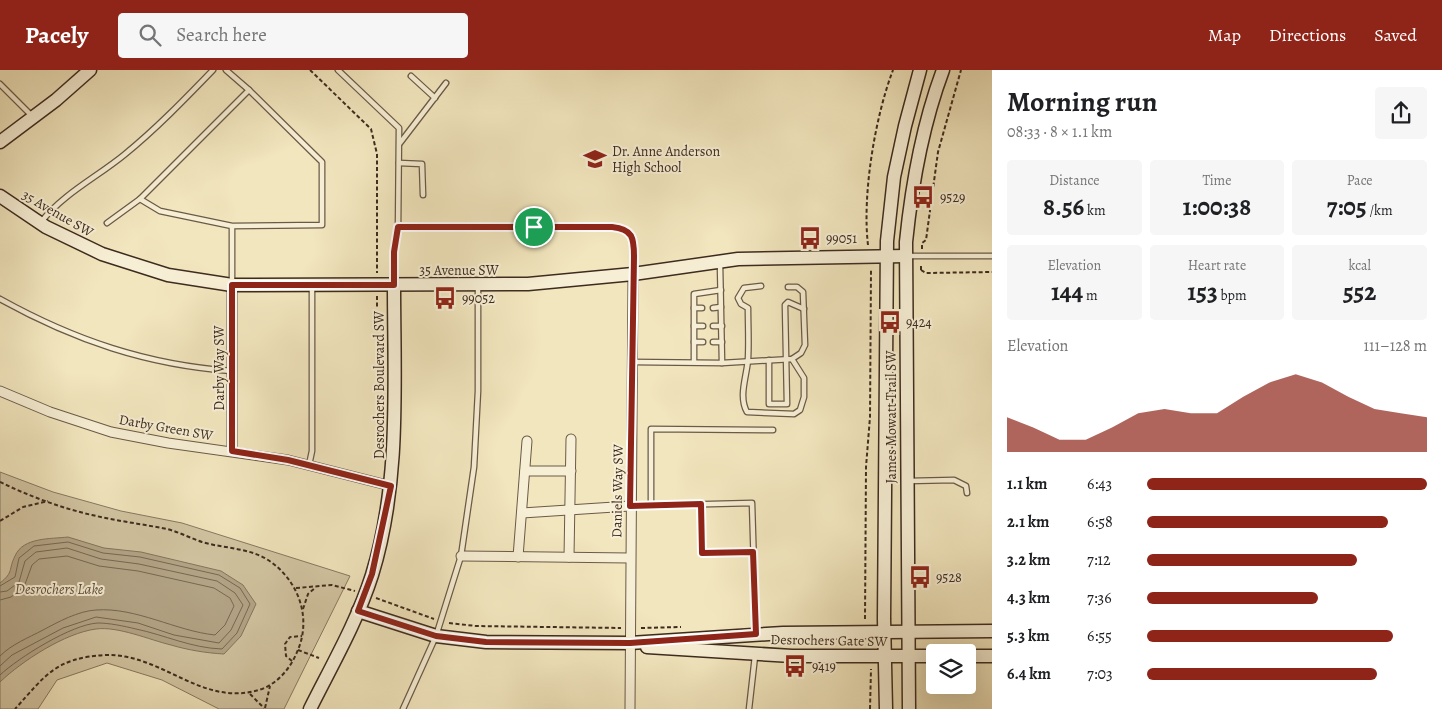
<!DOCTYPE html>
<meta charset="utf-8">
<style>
:root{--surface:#fff;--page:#f6f6f6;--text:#202124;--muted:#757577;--accent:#8f2418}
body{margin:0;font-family:Alegreya,serif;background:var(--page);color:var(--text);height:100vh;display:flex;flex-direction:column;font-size:19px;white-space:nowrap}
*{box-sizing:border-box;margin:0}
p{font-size:16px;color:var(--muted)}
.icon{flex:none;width:28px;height:28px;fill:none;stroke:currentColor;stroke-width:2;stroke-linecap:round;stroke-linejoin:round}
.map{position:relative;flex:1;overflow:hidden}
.details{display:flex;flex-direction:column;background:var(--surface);width:450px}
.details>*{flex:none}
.tools{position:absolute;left:926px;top:574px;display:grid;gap:10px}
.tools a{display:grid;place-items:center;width:50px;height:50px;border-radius:5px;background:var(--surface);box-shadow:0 5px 20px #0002;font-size:25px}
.pin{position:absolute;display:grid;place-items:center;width:42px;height:42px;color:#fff;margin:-21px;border:2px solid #fff;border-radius:50%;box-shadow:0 1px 5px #0007}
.round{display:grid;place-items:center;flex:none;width:52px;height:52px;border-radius:5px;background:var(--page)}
.summary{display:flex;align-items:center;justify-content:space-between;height:85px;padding:0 15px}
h1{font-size:28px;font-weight:700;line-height:38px}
.figures{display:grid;grid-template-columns:repeat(3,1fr);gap:8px;height:85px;padding:5px 15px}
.figures div{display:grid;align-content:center;border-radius:5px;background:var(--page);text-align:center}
.figures b{font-size:25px;font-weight:700}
.figures small{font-size:14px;font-weight:400}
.figures p{font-size:14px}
.chart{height:140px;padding:10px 15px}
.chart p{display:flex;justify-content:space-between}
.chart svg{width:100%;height:90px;margin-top:5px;fill:var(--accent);opacity:.7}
ul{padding:0 15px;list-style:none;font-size:16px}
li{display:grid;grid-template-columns:80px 60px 1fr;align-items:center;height:38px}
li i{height:12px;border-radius:6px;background:var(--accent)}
header{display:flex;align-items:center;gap:30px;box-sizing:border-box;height:70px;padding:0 25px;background:var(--accent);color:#fff}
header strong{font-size:24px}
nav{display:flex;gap:28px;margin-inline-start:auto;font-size:18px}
.search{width:350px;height:45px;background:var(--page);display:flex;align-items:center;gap:12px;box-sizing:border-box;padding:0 18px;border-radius:5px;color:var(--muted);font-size:19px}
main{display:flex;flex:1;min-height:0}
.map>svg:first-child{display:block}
</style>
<header>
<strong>Pacely</strong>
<div class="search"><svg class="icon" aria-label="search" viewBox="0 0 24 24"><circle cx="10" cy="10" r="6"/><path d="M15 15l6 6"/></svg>Search here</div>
<nav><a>Map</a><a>Directions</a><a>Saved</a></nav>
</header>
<main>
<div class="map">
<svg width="992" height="639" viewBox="0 0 992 639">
<rect width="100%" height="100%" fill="#f2e6be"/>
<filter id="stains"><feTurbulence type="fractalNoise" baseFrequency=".004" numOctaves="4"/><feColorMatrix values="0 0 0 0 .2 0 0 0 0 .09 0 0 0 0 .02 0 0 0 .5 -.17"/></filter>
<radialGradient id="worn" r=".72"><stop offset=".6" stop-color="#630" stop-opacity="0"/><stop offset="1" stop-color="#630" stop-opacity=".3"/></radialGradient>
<path fill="#d3c6a3" stroke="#887861" d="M0,402L53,422L121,441L182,453L350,506L284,639H219L162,610L107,593L57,610L38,639H0Z"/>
<path fill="#b4a688" stroke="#84755e" d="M68,467L104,478L141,482L221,501L243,515L256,534L241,566L224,584C206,583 188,580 171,575C150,570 118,556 96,559C65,563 22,591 0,612V513C14,502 8,500 15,486C23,467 51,469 68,467Z"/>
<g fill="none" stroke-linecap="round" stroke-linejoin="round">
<g stroke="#786854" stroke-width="1">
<path d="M0,516L15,507L19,488L34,476L68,472L103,483L140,487L219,505L240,518L250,534L237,563L222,579C191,578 165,565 136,559C124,556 109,553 98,553C72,554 18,588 0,605"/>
<path d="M0,522L7,521L19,512L25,491L36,482L67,478L101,489L139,494L217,511L235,523L243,535L231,560L219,573L174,565L138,553L96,547L63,558L12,585L0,596"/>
<path d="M0,530L11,527L24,517L32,495L39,489L67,486L99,496L138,501L214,518L230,528L234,536L225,555L215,565C176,561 136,537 96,540C78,541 58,552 43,560C28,568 12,574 0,586"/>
</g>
<defs>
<g id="lane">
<path d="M226,0L249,20"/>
<path d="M338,0L399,58L398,163L395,171L394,212"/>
<path d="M411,6L435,28"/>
<path d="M0,14L32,46"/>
<path d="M400,73L446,13"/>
<path d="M399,93L422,94L423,125"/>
<path d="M41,152C63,124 97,107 124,85C156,59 185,29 213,0"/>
<path d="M107,153L140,129"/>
<path d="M398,157L619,158C640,162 634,186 633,203"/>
<path d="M907,186H992"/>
<path d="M232,214V156L160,141L140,129L249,20L322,92V155L232,156"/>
<path d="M761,216L744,218L738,228L741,234L748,238C748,255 749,272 748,289C747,306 738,326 747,342L794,344L800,340L804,327V308L792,289"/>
<path d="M0,229C74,270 147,295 232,301"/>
<path d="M694,238H702"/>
<path d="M713,238L721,237"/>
<path d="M694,256H703"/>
<path d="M713,256H722"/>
<path d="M694,272H703"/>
<path d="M713,272H722"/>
<path d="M769,290V334H787L785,235L788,232L804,239"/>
<path d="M632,292L722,293L720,194"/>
<path d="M694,292V224L721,220"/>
<path d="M722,293L792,289L801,283L805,275L803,222L797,217H788"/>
<path d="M309,395L312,381V216"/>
<path d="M908,411L954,410L966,416L967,423"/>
<path d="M701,434L702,483L753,482"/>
<path d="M632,436L752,433L756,563"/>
<path d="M651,436V359L773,360"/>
<path d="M403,639L436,566L461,486L474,397L478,321V216"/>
<path d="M749,639L755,586"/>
</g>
<g id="street">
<path d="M0,321L50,342L111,362L168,373L288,390L391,416"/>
<path d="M232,381V215"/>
<path d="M525,401H571"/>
<path d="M522,443L630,436"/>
<path d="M461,486L629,488"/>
<path d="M518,487L527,371"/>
<path d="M569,487L571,369"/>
<path d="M630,639L633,204"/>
</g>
<g id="secondary">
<path d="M0,72L56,30L90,0"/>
<path d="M0,126L46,157L102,184L168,205L232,215L528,214L633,204L738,189L906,186"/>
<path d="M358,541L436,566L486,572L630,573L783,563L992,561"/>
<path d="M647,577L792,586H935"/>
<path d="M968,586H992"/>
<path d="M310,639C332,595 357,552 372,505C401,411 394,312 394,215"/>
<path d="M886,639L884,549L887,171L894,107L905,56L920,0"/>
<path d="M909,639L906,172C912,113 922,56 943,0"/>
</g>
</defs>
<use href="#lane" stroke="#6a5a47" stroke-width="7"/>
<use href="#street" stroke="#6a5a47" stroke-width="11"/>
<use href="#secondary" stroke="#3d2b1f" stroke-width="15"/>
<g stroke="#3d2b1f" stroke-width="2" stroke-dasharray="4 2.5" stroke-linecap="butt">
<path d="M310,0L371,59L377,84V203"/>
<path d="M868,175C862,125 875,47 893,0"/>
<path d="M922,179V173L926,170L938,82L961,0"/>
<path d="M921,200V194"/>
<path d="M921,200L926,203L992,202"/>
<path d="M377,226V237"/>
<path d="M0,412C29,426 61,438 92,445C117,451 142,454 167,459C179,462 190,468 202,472C225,479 250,477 271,492C296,510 309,541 301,571C295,592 282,611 262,619C202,639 163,583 105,585C55,588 45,606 15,639"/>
<path d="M0,451L23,437L48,431"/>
<path d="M296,518L332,515L355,521"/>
<path d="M376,528L434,549"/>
<path d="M303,539L308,524L315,518"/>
<path d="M865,549L866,397L870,347L871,200"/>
<path d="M449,553L476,556L621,558"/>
<path d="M641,558L681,557"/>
<path d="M298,580L319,588"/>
<path d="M292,591L286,586L285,574L290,567L302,566"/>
<path d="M250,624L264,638"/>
<path d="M265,638L270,616"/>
<path d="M870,639L871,599"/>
</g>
<use href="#lane" stroke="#f7efd5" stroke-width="4.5"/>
<use href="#street" stroke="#f7efd5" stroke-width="9"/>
<use href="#secondary" stroke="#f7efd5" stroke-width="12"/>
</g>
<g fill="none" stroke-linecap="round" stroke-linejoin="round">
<defs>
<path id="route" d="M398,157H612C633,159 634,168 634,187L630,436L701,434L702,483L753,482L756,564L630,573L486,572L436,566L358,541L372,504L391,416L288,390L232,381V215H394V182Z"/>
</defs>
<use href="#route" stroke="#fff" stroke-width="10"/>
<use href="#route" stroke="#8f2418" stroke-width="6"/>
</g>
<defs>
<symbol id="school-bare" viewBox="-9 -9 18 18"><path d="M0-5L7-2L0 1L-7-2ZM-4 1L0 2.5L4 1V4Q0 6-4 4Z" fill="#8f2418" stroke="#f7efd5" stroke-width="2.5" paint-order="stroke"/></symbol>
<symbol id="bus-bare" viewBox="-9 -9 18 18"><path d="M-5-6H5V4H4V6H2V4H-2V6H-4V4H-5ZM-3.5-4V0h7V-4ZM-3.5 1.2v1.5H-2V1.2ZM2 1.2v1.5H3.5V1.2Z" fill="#8f2418" stroke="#f7efd5" stroke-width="2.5" paint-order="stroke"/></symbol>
</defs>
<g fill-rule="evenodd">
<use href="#school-bare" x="579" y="73" width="32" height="32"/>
<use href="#bus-bare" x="907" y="111" width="32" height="32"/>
<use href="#bus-bare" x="794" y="152" width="32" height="32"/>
<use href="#bus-bare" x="429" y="212" width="32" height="32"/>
<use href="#bus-bare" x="874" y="236" width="32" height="32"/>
<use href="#bus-bare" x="904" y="491" width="32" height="32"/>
<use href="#bus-bare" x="779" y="580" width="32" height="32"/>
</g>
<g text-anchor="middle" stroke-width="4" stroke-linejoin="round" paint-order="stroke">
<g font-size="14" fill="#3d2b1f" stroke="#f7efd5" text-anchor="start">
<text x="612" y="86">Dr. Anne Anderson<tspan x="612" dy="16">High School</tspan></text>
<text x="940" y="132">9529</text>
<text x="826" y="173">99051</text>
<text x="462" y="233">99052</text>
<text x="906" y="257">9424</text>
<text x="936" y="512">9528</text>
<text x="812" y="601">9419</text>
</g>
<g font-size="14" fill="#3d2b1f" stroke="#f7efd5">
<text transform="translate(58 143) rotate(30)" y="5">35 Avenue SW</text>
<text x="459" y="205">35 Avenue SW</text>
<text transform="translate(219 298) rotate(-90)" y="5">Darby Way SW</text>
<text transform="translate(379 315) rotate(-90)" y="5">Desrochers Boulevard SW</text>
<text transform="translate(891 347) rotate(-90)" y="5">James Mowatt Trail SW</text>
<text transform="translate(166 357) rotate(10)" y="5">Darby Green SW</text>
<text transform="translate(617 421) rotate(-89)" y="5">Daniels Way SW</text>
<text transform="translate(829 570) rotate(1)" y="5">Desrochers Gate SW</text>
</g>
<g font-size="15" font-style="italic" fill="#61503e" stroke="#f7efd5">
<text x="59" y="524">Desrochers Lake</text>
</g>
</g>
<rect width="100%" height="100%" filter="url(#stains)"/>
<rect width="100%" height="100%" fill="url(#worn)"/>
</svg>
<div class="tools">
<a><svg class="icon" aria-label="layers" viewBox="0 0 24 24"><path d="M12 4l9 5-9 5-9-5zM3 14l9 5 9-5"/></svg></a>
</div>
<div class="pin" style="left:534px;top:157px;background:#1e9e55"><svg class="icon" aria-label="arrive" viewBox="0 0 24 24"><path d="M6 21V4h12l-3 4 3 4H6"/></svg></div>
</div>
<section class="details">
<div class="summary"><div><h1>Morning run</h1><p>08:33 · 8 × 1.1 km</p></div><a class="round"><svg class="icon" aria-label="share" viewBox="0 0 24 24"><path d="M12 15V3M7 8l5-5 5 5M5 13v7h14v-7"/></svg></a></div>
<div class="figures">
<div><p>Distance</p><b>8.56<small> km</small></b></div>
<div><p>Time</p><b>1:00:38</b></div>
<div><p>Pace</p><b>7:05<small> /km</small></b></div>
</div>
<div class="figures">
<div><p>Elevation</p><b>144<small> m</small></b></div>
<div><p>Heart rate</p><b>153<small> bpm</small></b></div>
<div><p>kcal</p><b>552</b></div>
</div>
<div class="chart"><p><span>Elevation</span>111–128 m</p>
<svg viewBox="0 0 160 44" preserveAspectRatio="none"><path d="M0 44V27L10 32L20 38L30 38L40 32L50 25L60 23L70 25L80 25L90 17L100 10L110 6L120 10L130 17L140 23L150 25L160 27V44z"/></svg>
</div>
<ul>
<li><b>1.1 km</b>6:43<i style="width:100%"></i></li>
<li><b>2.1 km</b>6:58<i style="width:86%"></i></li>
<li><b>3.2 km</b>7:12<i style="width:75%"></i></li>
<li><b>4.3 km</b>7:36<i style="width:61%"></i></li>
<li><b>5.3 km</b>6:55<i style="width:88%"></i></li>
<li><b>6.4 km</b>7:03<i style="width:82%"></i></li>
</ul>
</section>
</main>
